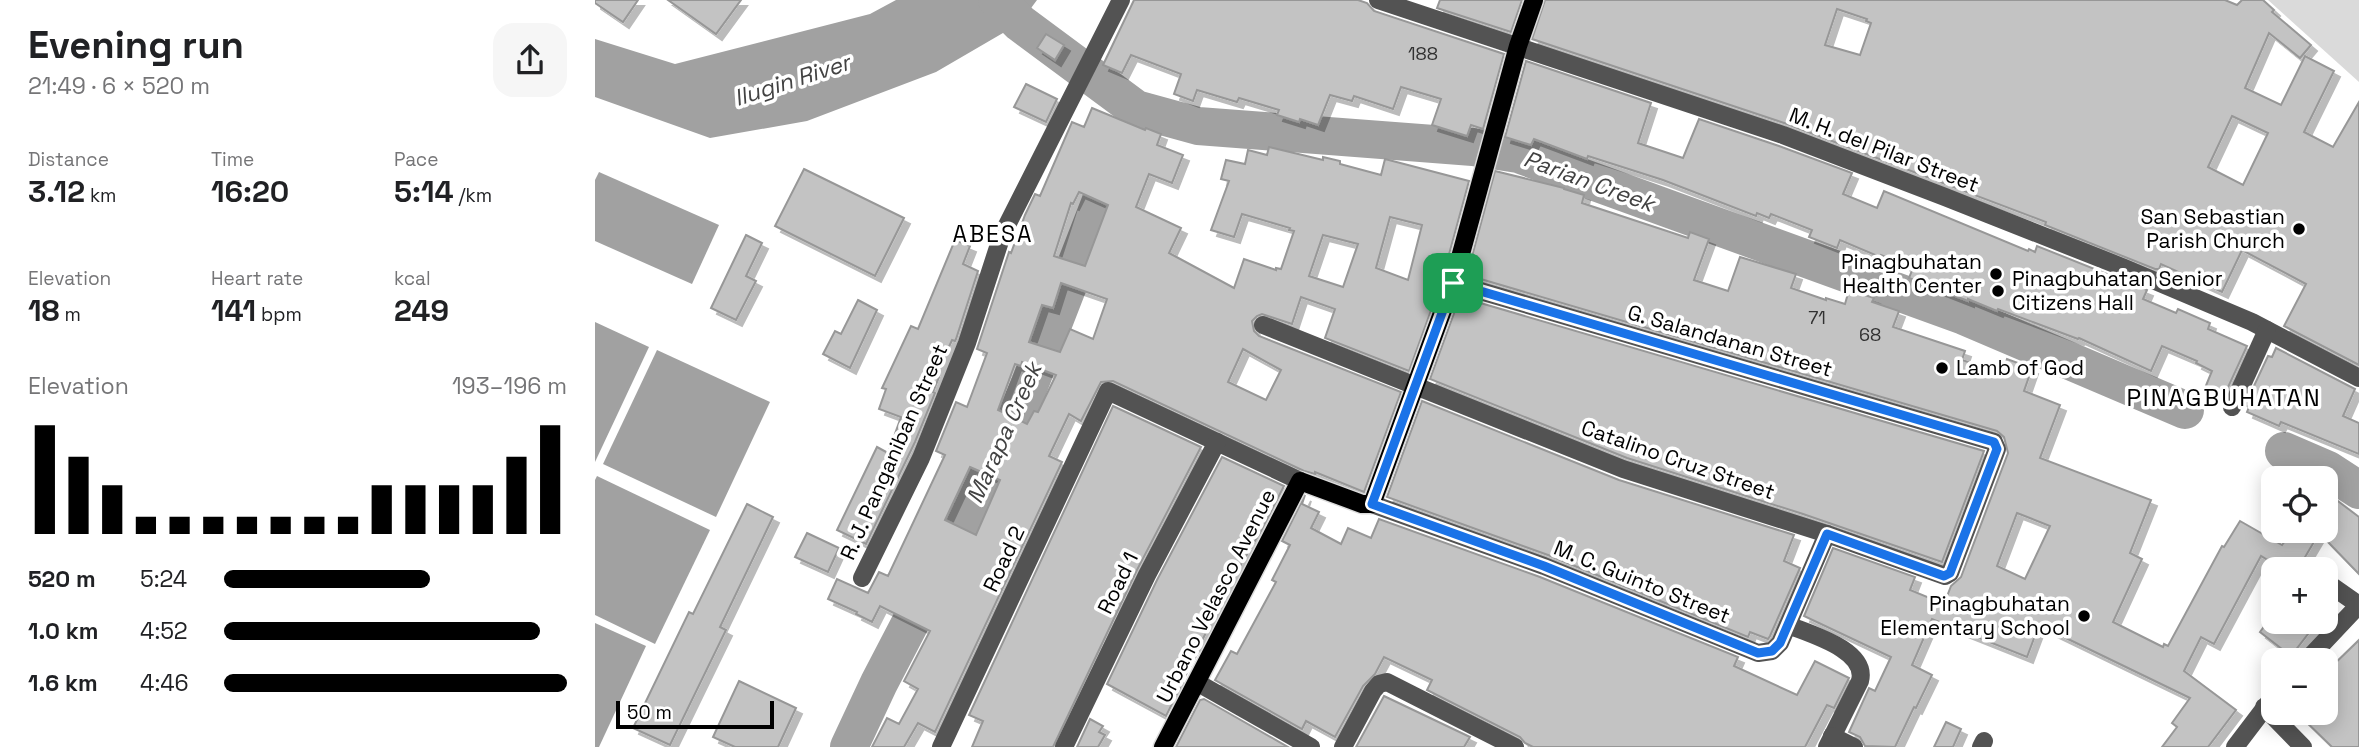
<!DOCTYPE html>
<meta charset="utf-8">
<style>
:root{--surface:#fff;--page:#f6f6f6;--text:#202124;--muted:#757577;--accent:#000}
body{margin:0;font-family:"Space Grotesk",sans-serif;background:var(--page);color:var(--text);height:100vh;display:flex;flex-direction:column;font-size:26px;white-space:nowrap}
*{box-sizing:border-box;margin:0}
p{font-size:23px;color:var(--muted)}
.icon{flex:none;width:38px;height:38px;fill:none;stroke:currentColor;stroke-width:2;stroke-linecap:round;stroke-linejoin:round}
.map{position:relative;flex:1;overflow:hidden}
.side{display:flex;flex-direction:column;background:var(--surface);width:595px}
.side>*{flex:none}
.tools{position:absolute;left:1666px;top:466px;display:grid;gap:14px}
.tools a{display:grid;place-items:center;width:77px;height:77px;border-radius:14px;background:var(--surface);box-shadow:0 4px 18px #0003;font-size:35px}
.scale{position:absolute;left:21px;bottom:18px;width:158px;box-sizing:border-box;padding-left:7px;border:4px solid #000;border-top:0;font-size:19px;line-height:24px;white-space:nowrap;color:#000;-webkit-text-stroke:5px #fff;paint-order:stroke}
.pin{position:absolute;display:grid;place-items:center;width:60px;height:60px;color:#fff;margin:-30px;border-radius:14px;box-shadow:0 4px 10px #0006}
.round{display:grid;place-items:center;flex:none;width:74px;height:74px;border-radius:21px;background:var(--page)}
.headline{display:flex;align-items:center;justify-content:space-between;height:119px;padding:0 28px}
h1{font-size:38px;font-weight:700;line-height:52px}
.metrics{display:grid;grid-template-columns:repeat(3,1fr);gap:10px;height:119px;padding:7px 28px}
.metrics div{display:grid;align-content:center}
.metrics b{font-size:30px;font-weight:700}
.metrics small{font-size:19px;font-weight:400}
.metrics p{font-size:19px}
.chart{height:196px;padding:14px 28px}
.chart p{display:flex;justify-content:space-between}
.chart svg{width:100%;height:126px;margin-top:7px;stroke:var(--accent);stroke-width:6}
ul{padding:0 28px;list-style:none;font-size:23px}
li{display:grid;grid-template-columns:112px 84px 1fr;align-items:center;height:52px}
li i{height:18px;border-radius:9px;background:var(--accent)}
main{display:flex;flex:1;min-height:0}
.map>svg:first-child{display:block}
</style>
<main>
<section class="side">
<div class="headline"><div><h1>Evening run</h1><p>21:49 · 6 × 520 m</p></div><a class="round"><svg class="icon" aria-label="share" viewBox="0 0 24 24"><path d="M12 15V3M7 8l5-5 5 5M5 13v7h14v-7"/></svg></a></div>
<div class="metrics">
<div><p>Distance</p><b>3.12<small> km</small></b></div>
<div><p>Time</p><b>16:20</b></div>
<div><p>Pace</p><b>5:14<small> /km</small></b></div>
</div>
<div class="metrics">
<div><p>Elevation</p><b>18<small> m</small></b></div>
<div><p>Heart rate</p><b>141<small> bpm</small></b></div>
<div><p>kcal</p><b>249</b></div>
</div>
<div class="chart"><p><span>Elevation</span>193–196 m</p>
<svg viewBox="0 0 160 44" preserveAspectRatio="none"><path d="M5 44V6M15 44V17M25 44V27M35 44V38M45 44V38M55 44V38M65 44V38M75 44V38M85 44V38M95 44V38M105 44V27M115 44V27M125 44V27M135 44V27M145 44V17M155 44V6"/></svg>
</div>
<ul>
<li><b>520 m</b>5:24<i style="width:60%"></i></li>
<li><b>1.0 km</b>4:52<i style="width:92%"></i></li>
<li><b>1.6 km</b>4:46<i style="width:100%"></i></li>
</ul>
</section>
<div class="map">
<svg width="1764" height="747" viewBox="0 0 1764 747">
<defs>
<filter id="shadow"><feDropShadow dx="6" dy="6" stdDeviation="0" flood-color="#0004"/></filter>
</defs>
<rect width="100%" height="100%" fill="#fff"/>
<path fill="#dadada" d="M1673,0H1764V82Z"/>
<g fill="#a1a1a1">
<path d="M301,0H442L425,23L341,72L212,121L115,138L0,97V39L80,64L275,14Z"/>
<path d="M4,172L124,225L97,284L0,241V180Z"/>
<path d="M0,322L54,347L0,462Z"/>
<path d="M62,350L175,402L121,517L8,464Z"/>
<path d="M2,476L115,530L60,644L0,615V480Z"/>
<path d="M0,623L51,646L4,747H0Z"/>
</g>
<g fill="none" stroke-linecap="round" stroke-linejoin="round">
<g stroke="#a1a1a1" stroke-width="38">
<path d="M402,0L425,23L541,109L603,126L878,147L923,154L1369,316L1590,410"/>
<path d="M1689,451L1733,470L1764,490"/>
<path d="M254,747L284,683L412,437L434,386L524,154"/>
</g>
</g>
<g fill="#c3c3c3" stroke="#979797" stroke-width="2" fill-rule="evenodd" filter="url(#shadow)">
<path d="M0,0H43L28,22L0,3Z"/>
<path d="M73,0H146L121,34Z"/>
<path d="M539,0H763L772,3L779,11L909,54L888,129L876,125L872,136L837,125L846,99L806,87L798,109L759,96L757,101L735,95L723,125L705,119L704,122L682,115L684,110L644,98L642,102L602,90L598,101L579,94L586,74L536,55L527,73L508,65Z"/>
<path d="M845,0H927L916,32L842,8Z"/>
<path d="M950,0H1630L1642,5L1647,0H1668L1679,10L1677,12L1716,45L1705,58L1674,33L1650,88L1686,105L1710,56L1739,71L1709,132L1738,147L1764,102V365L1689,326L1711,284L1647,250L1627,292L1566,264L1564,269H1560L1450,225L1451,222L1192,124L937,39ZM1242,9L1272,19L1271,21L1276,23L1265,55L1230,45ZM1637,116L1673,133L1648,185L1613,167Z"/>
<path d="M451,34L469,45L460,60L442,48Z"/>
<path d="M931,61L1056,103L1043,143L1088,158L1104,119L1184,146L1257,173L1248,194L1282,208L1289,191L1433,251L1434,249L1440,252L1442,246L1552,290L1548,299L1581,313L1583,309L1615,323L1613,329L1652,346L1629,396L1610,388L1617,371L1601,363L1602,361L1567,346L1556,371L1484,338L1483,339L1403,309L1402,311L1373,299V301L1314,278L1318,268L1286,255L1285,257L1245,240L1242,248L1214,237L1217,230L1176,214L1174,218L1162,213L1161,216L1068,180L993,156L992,159L939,139L936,145L910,137Z"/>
<path d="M431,84L462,99L451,122L419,107Z"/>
<path d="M497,108L550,130L551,128L566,134L562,145L588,155L577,183L554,174L541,207L586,228L574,253L639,288L649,259L681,270V268L686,269L699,231L694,230L695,228L647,214L639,237L616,230L634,181L626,179L631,160L650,164L653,150L672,155L674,147L728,160V157L745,161V164L786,175L790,159L874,181L847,280L814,371L730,338L740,309L706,297L697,324L667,314L662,316L657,321L659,331L664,336L806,392L769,492L720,472V474L709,471L518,381L506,382L486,421L474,414L454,456L467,462L340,732L323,723L309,747H277L292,718L304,724L323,689L309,681L335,631L285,606L277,622L261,614L262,612L233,599L242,579L273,593L284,572L293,576L350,455L341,451L361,402L372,407L392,353L382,349L414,252L416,253L430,215L440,194L445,196L477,122L489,127ZM484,192L513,205L490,266L459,256L476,203L478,204ZM795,217L827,225L813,280L781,268ZM728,235L763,244L748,287L714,276ZM466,283L512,299L498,339L475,329L465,352L434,342L447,305L458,308ZM648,349L686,370L671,400L633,382ZM427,362L461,375L443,412L439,411L432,424L403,410L420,364L426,366ZM375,467L405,480L381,535L350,520Z"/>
<path d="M209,169L309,218L280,276L180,226Z"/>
<path d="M900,171L969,188V189L989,195L987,203L1093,238L1095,232L1114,239L1099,280L1133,291L1145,257L1201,274L1196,288L1231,300V298L1250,304L1254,290L1279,298L1277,302L1304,311L1298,327L1370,351L1367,360L1407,374L1412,359L1437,368L1429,391L1465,405L1445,458L1556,500L1535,553L1547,559L1518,622L1568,647L1569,644L1573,646L1627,546L1629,547L1645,521L1687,545L1698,530H1726L1703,569H1687L1666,556L1619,644L1606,637L1589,671L1641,710L1613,747H1567L1582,727L1577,723L1595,698L1444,625L1432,657L1337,619L1317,665L1337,675L1321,708L1319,707L1300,747L1270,746L1265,737L1254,732L1274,688L1280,691L1296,657L1209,616L1238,548L1320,577L1315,590L1349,604L1356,586L1366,577L1413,453L1409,437L1402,431L872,275ZM1422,513L1455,526L1430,579L1402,566Z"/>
<path d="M151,235L167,243L151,276L161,281L141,320L116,308Z"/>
<path d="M360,240L375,246L368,264L383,271L361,339L360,341L357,340L341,376L344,377L338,392L340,393L320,442L271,544L242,530L282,447L293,453L306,417L284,409L291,389L287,388L316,326L323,329Z"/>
<path d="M865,297L1389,451L1347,562L1208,514L1032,458L835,379Z"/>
<path d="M263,300L282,310L255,368L228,354L240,331L246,334Z"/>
<path d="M1681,348L1760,389L1748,416L1764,423V454L1686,422L1684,426L1652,412L1654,407L1650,405L1673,356L1677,357Z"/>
<path d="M827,401L1024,480L1199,535L1189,561L1205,568L1175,636L1173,639L1155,632L1153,637L953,555L792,497Z"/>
<path d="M518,406L606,447L542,570L458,747H377L388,721L374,715Z"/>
<path d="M627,457L689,486L666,531L629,593H627L609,628L613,629L603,648L598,645L581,676L584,678L580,685L585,688L571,716L512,684L562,580Z"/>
<path d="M1731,492L1764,517V574L1731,540Z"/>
<path d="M710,495L707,504L724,512L716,528L746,544L753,528L776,538L784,519L945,577L1143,657L1139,666L1202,695L1220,661L1254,678L1239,708L1232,705L1210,747H938L930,743L925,737L832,690L837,680L789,657L780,674L768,686L740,737L711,721L707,729L620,680L636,651L642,654L681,582L677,580L695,545L687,541Z"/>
<path d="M152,504L178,517L125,627L131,630L75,745L38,728L94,612L98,614Z"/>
<path d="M212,533L244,548L233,572L200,557Z"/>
<path d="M1673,621H1723L1696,656L1665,632Z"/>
<path d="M1764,640V747H1737L1701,712H1731V672Z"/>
<path d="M144,681L201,708L183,747H140L118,737Z"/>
<path d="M789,696L875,737L869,747H761Z"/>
<path d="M609,699L693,747H581L605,700Z"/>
<path d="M495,719L508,726L504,732L510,735L503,747H482Z"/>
<path d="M1351,722L1366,729L1358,747H1339Z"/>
</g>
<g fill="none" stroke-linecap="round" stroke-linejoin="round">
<defs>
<path id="major" d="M568,747L705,481L767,504H777L858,283L923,46L939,0"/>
</defs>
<use href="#major" stroke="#dbdbdb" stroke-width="21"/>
<g stroke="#535353" stroke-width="18">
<path d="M783,0L1188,135L1350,197L1527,267L1657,322L1764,378"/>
<path d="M668,325L1028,469L1232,534L1350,576L1355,573L1402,449L1399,442L858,283"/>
<path d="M1637,407L1672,330"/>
<path d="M777,504L949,566L1163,653L1177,651L1185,643L1232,534"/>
<path d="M267,578L326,458L372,343L407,235L526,0"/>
<path d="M1731,582L1764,605"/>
<path d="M1193,625C1215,634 1273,650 1265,681L1232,747"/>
<path d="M1712,660L1764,605"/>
<path d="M603,683L716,747"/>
<path d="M1669,707L1708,747"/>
<path d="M1237,736L1259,747"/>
<path d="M346,747L513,391L705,481"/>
<path d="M469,747L552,575L622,442"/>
<path d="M748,747L778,691L784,684L792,682L920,747"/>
<path d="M1386,747L1389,741"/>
<path d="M1640,747L1678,697"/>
</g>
<use href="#major" stroke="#000" stroke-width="18"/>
</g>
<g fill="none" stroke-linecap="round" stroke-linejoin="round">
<defs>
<path id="route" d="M858,283L1399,442L1402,449L1355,573L1349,576L1232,534L1185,643L1177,651L1163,653L949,566L777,504Z"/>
</defs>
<use href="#route" stroke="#fff" stroke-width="14"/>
<use href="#route" stroke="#1a73e8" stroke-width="9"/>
</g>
<g fill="#000" stroke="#fff" stroke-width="2.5">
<circle cx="1704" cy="229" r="7"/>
<circle cx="1401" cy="274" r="7"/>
<circle cx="1403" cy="291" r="7"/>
<circle cx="1347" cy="368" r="7"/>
<circle cx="1489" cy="616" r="7"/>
</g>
<g text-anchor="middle" stroke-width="7" stroke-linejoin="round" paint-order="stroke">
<g font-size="18" fill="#313131">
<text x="828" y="60">188</text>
<text x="1222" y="324">71</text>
<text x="1275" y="341">68</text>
</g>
<g font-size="21" fill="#000" stroke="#fff">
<text transform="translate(1289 150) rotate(21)" y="7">M. H. del Pilar Street</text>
<text transform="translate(1135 341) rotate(16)" y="7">G. Salandanan Street</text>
<text transform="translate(299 452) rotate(-66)" y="7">R. J. Panganiban Street</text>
<text transform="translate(1083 460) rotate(19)" y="7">Catalino Cruz Street</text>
<text transform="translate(409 559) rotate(-65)" y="7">Road 2</text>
<text transform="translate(1047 582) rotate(22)" y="7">M. C. Guinto Street</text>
<text transform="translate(523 583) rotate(-64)" y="7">Road 1</text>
<text transform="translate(621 596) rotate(-63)" y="7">Urbano Velasco Avenue</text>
</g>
<g font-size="21" fill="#000" stroke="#fff" text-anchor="end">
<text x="1690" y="224">San Sebastian<tspan x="1690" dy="24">Parish Church</tspan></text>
<text x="1387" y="269">Pinagbuhatan<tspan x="1387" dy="24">Health Center</tspan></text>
<text x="1417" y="286" text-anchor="start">Pinagbuhatan Senior<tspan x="1417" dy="24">Citizens Hall</tspan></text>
<text x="1361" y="375" text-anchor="start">Lamb of God</text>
<text x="1475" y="611">Pinagbuhatan<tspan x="1475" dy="24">Elementary School</tspan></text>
</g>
<g font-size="23" font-style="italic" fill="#424242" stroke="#fff">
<text transform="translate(197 80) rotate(-18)" y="8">Ilugin River</text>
<text transform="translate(994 181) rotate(20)" y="8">Parian Creek</text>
<text transform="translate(409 433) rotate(-66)" y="8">Marapa Creek</text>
</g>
<g font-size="23" letter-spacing="2" fill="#000" stroke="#fff">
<text x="398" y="242">ABESA</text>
</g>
<g font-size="24" letter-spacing="2" fill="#000" stroke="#fff">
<text x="1629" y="406">PINAGBUHATAN</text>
</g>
</g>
</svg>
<div class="tools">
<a><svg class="icon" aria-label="locate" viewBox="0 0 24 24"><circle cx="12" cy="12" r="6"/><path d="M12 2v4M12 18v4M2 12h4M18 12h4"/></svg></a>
<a>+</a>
<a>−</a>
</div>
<div class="scale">50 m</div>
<div class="pin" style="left:858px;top:283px;background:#1e9e55"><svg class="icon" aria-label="arrive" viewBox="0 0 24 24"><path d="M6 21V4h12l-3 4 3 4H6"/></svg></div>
</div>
</main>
